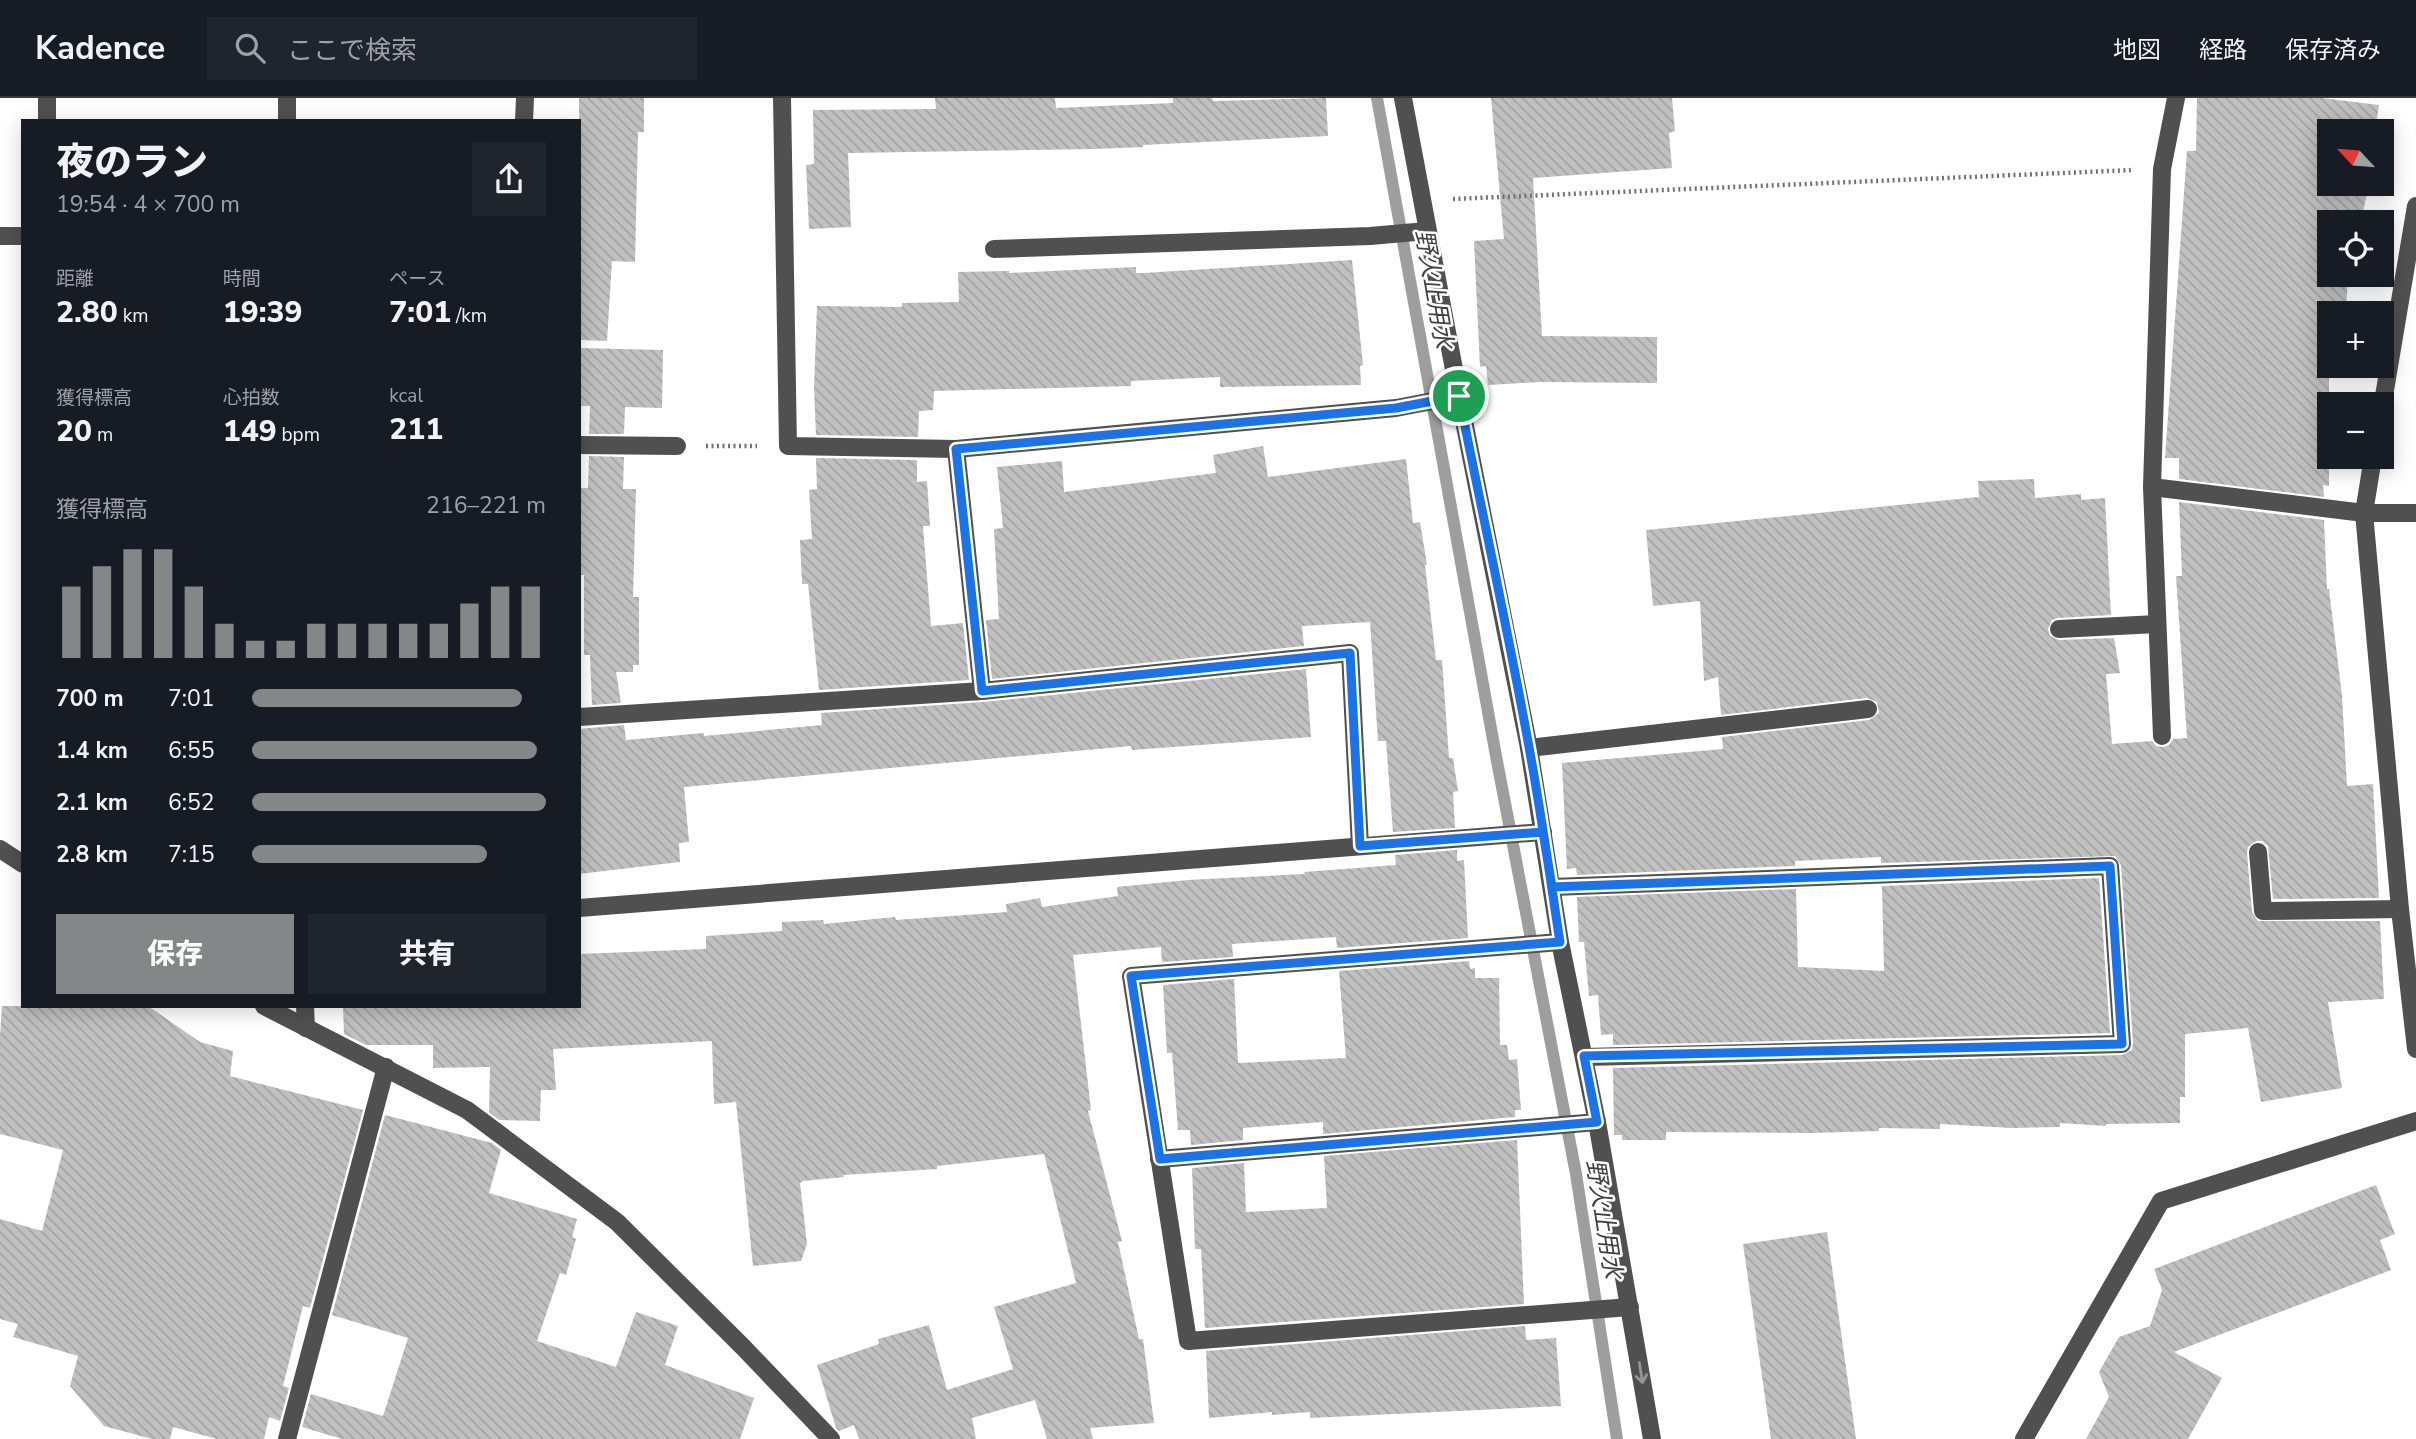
<!DOCTYPE html>
<html lang="ja">
<meta charset="utf-8">
<style>
:root{--surface:#171b24;--page:#20242c;--text:#f1f3f6;--muted:#9ea1a6;--line:#363941;--accent:#858687}
body{margin:0;font-family:"Nunito Sans","Noto Sans JP",sans-serif;background:var(--page);color:var(--text);height:100vh;display:flex;flex-direction:column;font-size:26px;white-space:nowrap}
*{box-sizing:border-box;margin:0}
p{font-size:23px;color:var(--muted)}
.icon{flex:none;width:38px;height:38px;fill:none;stroke:currentColor;stroke-width:2;stroke-linecap:round;stroke-linejoin:round}
.map{position:relative;flex:1;overflow:hidden}
.panel{position:absolute;left:21px;top:21px;width:560px;height:889px;display:flex;flex-direction:column;background:var(--surface);border-radius:0px;box-shadow:0 4px 18px #0003}
.panel>*{flex:none}
.needle{width:46px;rotate:296deg}
.buttons{position:absolute;left:2317px;top:21px;display:grid;gap:14px}
.buttons a{display:grid;place-items:center;width:77px;height:77px;border-radius:0px;background:var(--surface);box-shadow:0 4px 18px #0003;font-size:35px}
.pin{position:absolute;display:grid;place-items:center;width:60px;height:60px;color:#fff;margin:-30px;border:4px solid #fff;border-radius:50%;box-shadow:0 2px 7px #0007}
.round{display:grid;place-items:center;flex:none;width:74px;height:74px;border-radius:0px;background:var(--page)}
.overview{display:flex;align-items:center;justify-content:space-between;height:119px;padding:0 35px}
h1{font-size:38px;font-weight:800;line-height:52px}
.metrics{display:grid;grid-template-columns:repeat(3,1fr);gap:10px;height:119px;padding:7px 35px}
.metrics div{display:grid;align-content:center}
.metrics b{font-size:30px;font-weight:800}
.metrics small{font-size:19px;font-weight:400}
.metrics p{font-size:19px}
.chart{height:196px;padding:14px 35px}
.chart p{display:flex;justify-content:space-between}
.chart svg{width:100%;height:126px;margin-top:7px;stroke:var(--accent);stroke-width:6}
.cta{display:flex;gap:14px;margin-top:auto;padding:14px 35px}
.cta a{flex:1;height:80px;border-radius:0px;background:var(--accent);color:#fff;font-size:28px;font-weight:800;line-height:80px;text-align:center}
.cta a+a{background:var(--page);color:var(--text)}
ul{padding:0 35px;list-style:none;font-size:23px}
li{display:grid;grid-template-columns:112px 84px 1fr;align-items:center;height:52px}
li i{height:18px;border-radius:9px;background:var(--accent)}
header{display:flex;align-items:center;gap:42px;box-sizing:border-box;height:98px;padding:0 35px;background:var(--surface);border-bottom:2px solid var(--line)}
header strong{font-size:33px}
nav{display:flex;gap:38px;margin-inline-start:auto;font-size:24px}
.search{width:490px;height:63px;background:var(--page);display:flex;align-items:center;gap:18px;box-sizing:border-box;padding:0 24px;border-radius:0px;color:var(--muted);font-size:26px}
.map>svg:first-child{display:block}
</style>
<header>
<strong>Kadence</strong>
<div class="search"><svg class="icon" aria-label="search" viewBox="0 0 24 24"><circle cx="10" cy="10" r="6"/><path d="M15 15l6 6"/></svg>ここで検索</div>
<nav><a>地図</a><a>経路</a><a>保存済み</a></nav>
</header>
<div class="map">
<svg width="2416" height="1341" viewBox="0 0 2416 1341">
<defs>
<pattern id="building-back-hatch" width="6" height="6" patternUnits="userSpaceOnUse" patternTransform="scale(1.75)"><rect width="6" height="6" fill="#c0c0c0"/><path d="M-1 5l2 2M0 0l6 6M5-1l2 2" fill="none" stroke="#a3a3a3"/></pattern>
</defs>
<rect width="100%" height="100%" fill="#fff"/>
<g fill="none" stroke-linecap="round" stroke-linejoin="round">
<path stroke="#9e9e9e" stroke-width="12" d="M1377,0L1496,658L1576,1076L1617,1341"/>
</g>
<g fill="url(#building-back-hatch)">
<path d="M579,0H644V34H638L635,164L612,163L607,243L579,242Z"/>
<path d="M935,0H1055L1056,10L1173,5V0H1212L1213,3L1326,0L1328,38L1143,47V49L1096,51L848,55L851,129L809,131L806,67L814,66L813,12L936,11Z"/>
<path d="M1491,0H1672L1675,33L1669,35L1672,70L1533,80L1542,238L1657,239V285L1540,284L1488,287L1486,268L1480,269L1474,143L1504,141Z"/>
<path d="M2197,0H2322L2379,7L2375,33H2329V86H2369L2361,123L2329,124V177H2348L2346,215H2329V388L2323,387L2324,399L2179,381V360H2165L2187,53H2196Z"/>
<path d="M1352,162L1363,267L1360,268L1361,287L1220,289V279L1131,283V288L934,293L933,312L919,313L918,339L816,337L814,290L817,208L902,209V205L959,204L958,174L1009,173V175L1136,169V175H1144Z"/>
<path d="M579,250L663,252L662,310L625,309L624,336H589L590,308H579Z"/>
<path d="M1263,348L1268,379L1406,361L1413,425L1420,424L1427,467H1425L1436,562H1442L1449,660H1453L1458,693L1453,694L1455,730L1393,734L1386,643H1378L1370,524L1302,528L1304,548L992,581L986,522L999,521L994,431L1003,430L997,369L1062,363L1064,394L1216,375L1213,357Z"/>
<path d="M589,358L624,359L623,391H636L633,499H639V567H633V574H616L621,605L592,607L590,557H584V477H579V390H588Z"/>
<path d="M816,360L917,362V384L927,383L930,428H923L931,528L963,525L969,582L819,592L808,486H802L800,442L812,441L809,392L817,391Z"/>
<path d="M2034,381L2035,400L2081,396V402L2105,400L2111,517L2058,520L2052,522L2048,531L2050,538L2059,542L2114,540L2120,575L2106,576L2112,646L2152,643L2156,648L2163,649L2169,647L2173,641L2187,640L2176,478H2182L2179,404L2324,422L2327,491H2329L2342,598L2347,688L2373,686L2379,800L2273,801L2268,748L2262,743H2256L2248,749L2247,755L2252,814L2258,823H2380L2384,901L2328,904L2342,990L2261,1004L2248,930L2185,936V999H2180V1025L2106,1026V1028L2060,1025V1029L2012,1030L1940,1026V1031L1879,1030V1033L1812,1035L1666,1034V1042H1622V1037H1614L1613,970L2122,957L2132,952L2133,945L2121,767L2115,758L1881,765V759L1795,763V768L1577,777L1576,770L1567,771L1562,665L1723,651L1722,639L1869,622L1879,615L1877,604L1867,600L1721,617L1718,579L1704,583L1700,503L1653,508L1646,432L1979,399L1978,383Z"/>
<path d="M1306,571L1311,639L1132,652L1131,648L684,689L689,744L679,745L680,764L579,776V631L624,627L626,642L704,635V638L822,627L821,615L983,604Z"/>
<path d="M1457,752V763L1464,762L1468,840L1337,850L1336,839L1232,846L1233,859L1162,864L1161,849L1073,857L1091,1012L1088,1013L1122,1143L1118,1144L1139,1241H1143L1154,1325L1090,1330L1093,1341H1047L1035,1302L972,1320L976,1341H859L854,1327L839,1333L836,1330L817,1267L879,1246L878,1241L929,1227L947,1292L1013,1271L994,1209L1076,1185L1044,1056L937,1068V1071L843,1077L844,1079L803,1083L800,1085L807,1146L801,1163L753,1168L736,1004L714,1006L712,943L553,951L556,992H541L540,1023L499,1022L489,1014L490,969L433,970V947H366L344,936L343,908H579V856L706,851V838L782,833V824L823,822L824,826L895,819L896,822L1007,814L1006,806L1040,800L1042,809L1118,798L1117,789L1188,782L1305,776L1304,774L1396,767L1395,757Z"/>
<path d="M2099,780L2110,935L1613,947V936L1601,937L1598,897L1589,898L1584,844H1579L1577,799L1796,791L1798,869L1884,873L1882,788Z"/>
<path d="M1469,863L1470,871L1475,870V880H1499L1500,947H1507L1509,962L1517,961L1521,1012H1515V1019L1323,1036V1024L1243,1030V1042L1191,1047L1190,1032H1178L1172,955H1167L1163,887L1234,881L1238,965L1346,960L1339,873Z"/>
<path d="M2,908H148L200,944L233,953L230,978L363,1012L310,1210L303,1208L283,1288L289,1290L280,1323L269,1319L264,1341H217L173,1329L170,1341H152L104,1328L70,1288L78,1258L13,1239L18,1226L0,1221V1121L42,1133L63,1052L0,1036V938Z"/>
<path d="M385,1017L492,1045L501,1052L489,1095L577,1121L572,1139L576,1141L566,1177L560,1175L537,1243L616,1269L636,1214L678,1228L665,1267L754,1300L740,1341H342L302,1329L311,1296L383,1318L408,1240L332,1217Z"/>
<path d="M1517,1042L1524,1206L1205,1230L1201,1151H1195L1192,1070L1244,1065L1246,1114L1327,1110L1324,1058Z"/>
<path d="M2376,1087L2395,1136L2380,1142L2391,1172L2174,1254L2222,1280L2188,1341H2086L2109,1299L2099,1274L2119,1239L2150,1228L2162,1192L2154,1171Z"/>
<path d="M1827,1134L1856,1341H1771L1743,1146Z"/>
<path d="M1525,1228L1526,1242L1556,1240L1561,1308L1310,1320V1314L1272,1317V1314L1209,1320L1206,1253Z"/>
</g>
<g fill="none" stroke-linecap="round" stroke-linejoin="round">
<g stroke="#727272" stroke-width="4.5" stroke-dasharray="2 3.5" stroke-linecap="butt">
<path d="M1453,101L2133,72"/>
<path d="M706,348H757"/>
</g>
<g stroke="#505050" stroke-width="18">
<path d="M287,0V23"/>
<path d="M782,0L788,348L956,351L1396,310L1459,298"/>
<path d="M1403,0L1459,298L1529,650L1560,844L1597,1024L1652,1341"/>
<path d="M47,23V0"/>
<path d="M524,23L525,0"/>
<path d="M0,138H23"/>
<path d="M994,151L1370,138L1427,133"/>
<path d="M2382,310L2416,108"/>
<path d="M579,347L677,348"/>
<path d="M2373,359L2364,415L2400,811L2416,951"/>
<path d="M2152,389L2364,415H2416"/>
<path d="M2059,531L2157,526"/>
<path d="M982,593L1350,555L1360,748"/>
<path d="M579,619L982,593L956,351"/>
<path d="M2162,638L2152,389L2162,71L2176,0"/>
<path d="M1529,650L1868,611"/>
<path d="M0,751L23,766"/>
<path d="M2258,754L2263,813L2400,811"/>
<path d="M1552,789L2110,768L2122,946L1584,959"/>
<path d="M579,810L1543,734"/>
<path d="M1560,844L1131,878L1188,1243L1630,1209"/>
<path d="M264,908L467,1012L617,1124L743,1249L831,1341"/>
<path d="M305,908L306,930"/>
<path d="M1159,1061L1597,1024"/>
<path d="M287,1341L386,969"/>
<path d="M2024,1341L2161,1103L2416,1023"/>
</g>
</g>
<defs><path id="oneway-shaft" d="M-6 0H5M1.5-3L5.5 0L1.5 3" fill="none" stroke-width="1.6" stroke-linecap="round" stroke-linejoin="round" transform="scale(1.75)"/></defs>
<use stroke="#969696" href="#oneway-shaft" transform="translate(1641 1275) rotate(81)"/>
<g fill="none" stroke-linecap="round" stroke-linejoin="round">
<defs>
<path id="route" d="M1459,298C1482,415 1508,532 1529,649C1541,714 1550,779 1560,844L1131,878L1160,1061L1597,1024L1584,958L2122,946L2110,768L1552,789L1543,734L1360,748L1350,555L982,593L956,351L1396,310L1459,298"/>
</defs>
<use href="#route" stroke="#fff" stroke-width="14"/>
<use href="#route" stroke="#1a73e8" stroke-width="9"/>
</g>
<g text-anchor="middle" stroke-width="5" stroke-linejoin="round" paint-order="stroke">
<g font-size="24" font-style="italic" fill="#3f3f3f" stroke="#fff">
<text transform="translate(1434 191) rotate(80)" y="8">野火止用水</text>
<text transform="translate(1604 1121) rotate(81)" y="8">野火止用水</text>
</g>
</g>
</svg>
<div class="buttons">
<a><svg class="needle" viewBox="-14 -14 28 28"><path d="M0-13l5 13h-10z" fill="#e53935"/><path d="M0 13l5-13h-10z" fill="#9ea1a6"/></svg></a>
<a><svg class="icon" aria-label="locate" viewBox="0 0 24 24"><circle cx="12" cy="12" r="6"/><path d="M12 2v4M12 18v4M2 12h4M18 12h4"/></svg></a>
<a>+</a>
<a>−</a>
</div>
<div class="pin" style="left:1459px;top:298px;background:#1e9e55"><svg class="icon" aria-label="arrive" viewBox="0 0 24 24"><path d="M6 21V4h12l-3 4 3 4H6"/></svg></div>
<section class="panel">
<div class="overview"><div><h1>夜のラン</h1><p>19:54 · 4 × 700 m</p></div><a class="round"><svg class="icon" aria-label="share" viewBox="0 0 24 24"><path d="M12 15V3M7 8l5-5 5 5M5 13v7h14v-7"/></svg></a></div>
<div class="metrics">
<div><p>距離</p><b>2.80<small> km</small></b></div>
<div><p>時間</p><b>19:39</b></div>
<div><p>ペース</p><b>7:01<small> /km</small></b></div>
</div>
<div class="metrics">
<div><p>獲得標高</p><b>20<small> m</small></b></div>
<div><p>心拍数</p><b>149<small> bpm</small></b></div>
<div><p>kcal</p><b>211</b></div>
</div>
<div class="chart"><p><span>獲得標高</span>216–221 m</p>
<svg viewBox="0 0 160 44" preserveAspectRatio="none"><path d="M5 44V19M15 44V12M25 44V6M35 44V6M45 44V19M55 44V32M65 44V38M75 44V38M85 44V32M95 44V32M105 44V32M115 44V32M125 44V32M135 44V25M145 44V19M155 44V19"/></svg>
</div>
<ul>
<li><b>700 m</b>7:01<i style="width:92%"></i></li>
<li><b>1.4 km</b>6:55<i style="width:97%"></i></li>
<li><b>2.1 km</b>6:52<i style="width:100%"></i></li>
<li><b>2.8 km</b>7:15<i style="width:80%"></i></li>
</ul>
<div class="cta"><a>保存</a><a>共有</a></div>
</section>
</div>
